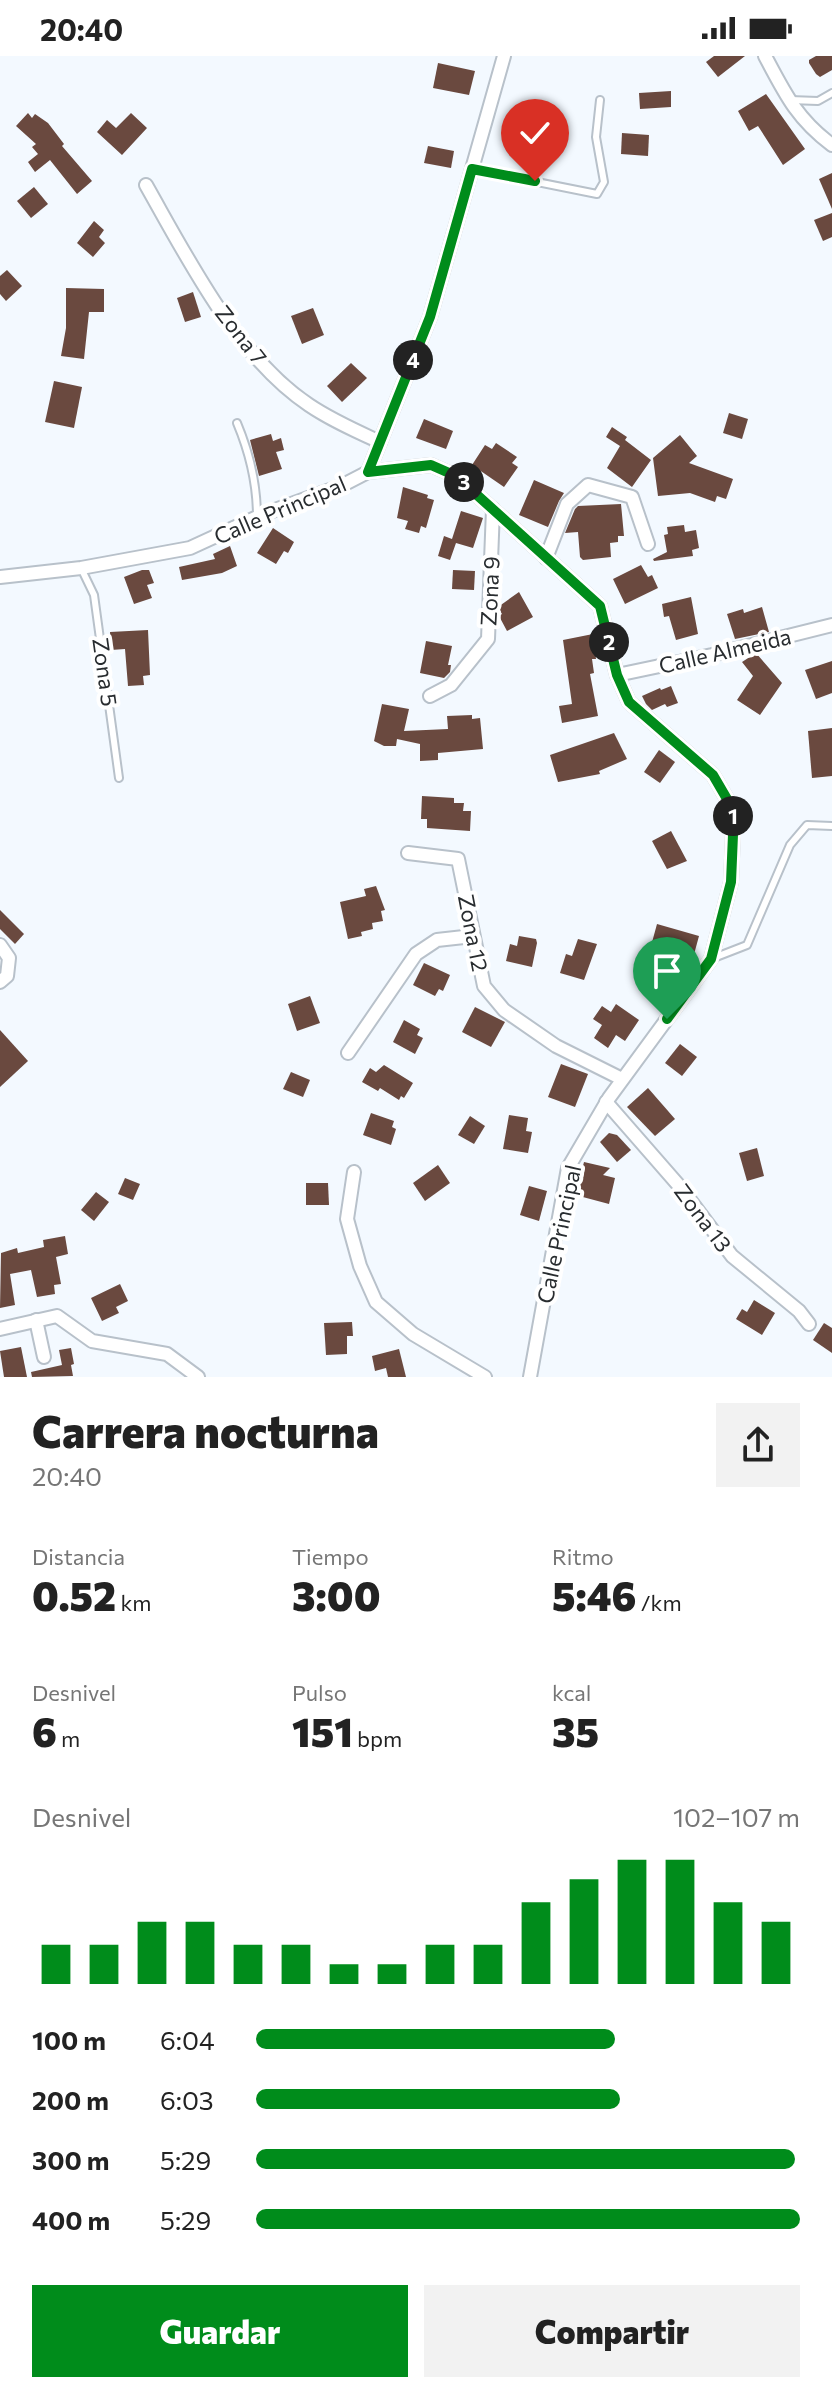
<!DOCTYPE html>
<html lang="es">
<meta charset="utf-8">
<style>
:root{--surface:#fff;--page:#f2f2f2;--text:#222;--muted:#767676;--accent:#008c1b}
body{margin:0;font-family:Commissioner,sans-serif;background:var(--page);color:var(--text);height:100vh;display:flex;flex-direction:column;font-size:30px;white-space:nowrap}
*{box-sizing:border-box;margin:0}
p{font-size:26px;color:var(--muted)}
.icon{flex:none;width:44px;height:44px;fill:none;stroke:currentColor;stroke-width:2;stroke-linecap:round;stroke-linejoin:round}
.map{position:relative;height:1321px;overflow:hidden}
.details{display:flex;flex-direction:column;background:var(--surface);flex:1}
.details>*{flex:none}
.pin{position:absolute;display:grid;place-items:center;width:68px;height:68px;color:#fff;margin:-82px -34px;border-radius:50% 50% 50% 0;rotate:-45deg;box-shadow:0 0 8px #0007}
.pin .icon{rotate:45deg}
.km{position:absolute;width:40px;height:40px;margin:-20px;border-radius:50%;background:#222;color:#fff;font-size:22px;line-height:40px;text-align:center}
.round{display:grid;place-items:center;flex:none;width:84px;height:84px;border-radius:0px;background:var(--page)}
.overview{display:flex;align-items:center;justify-content:space-between;height:136px;padding:0 32px}
h1{font-size:44px;font-weight:800;line-height:60px}
.stats{display:grid;grid-template-columns:repeat(3,1fr);gap:12px;height:136px;padding:8px 32px}
.stats div{display:grid;align-content:center}
.stats b{font-size:40px;font-weight:800}
.stats small{font-size:22px;font-weight:400}
.stats p{font-size:22px}
.chart{height:224px;padding:16px 32px}
.chart p{display:flex;justify-content:space-between}
.chart svg{width:100%;height:144px;margin-top:8px;stroke:var(--accent);stroke-width:6}
.primary-button{display:flex;gap:16px;margin-top:auto;padding:16px 32px}
.primary-button a{flex:1;height:92px;border-radius:0px;background:var(--accent);color:#fff;font-size:32px;font-weight:800;line-height:92px;text-align:center}
.primary-button a+a{background:var(--page);color:var(--text)}
ul{padding:0 32px;list-style:none;font-size:26px}
li{display:grid;grid-template-columns:128px 96px 1fr;align-items:center;height:60px}
li i{height:20px;border-radius:10px;background:var(--accent)}
.status{display:flex;justify-content:space-between;align-items:center;height:56px;padding:0 40px;background:var(--surface);direction:ltr}
.status svg{height:22px;fill:currentColor}
.map>svg:first-child{display:block}
</style>
<div class="status"><b>20:40</b><svg viewBox="0 0 49 12"><path d="M0 12V9h3v3zM5 12V6h3v6zM10 12V3h3v9zM15 12V0h3v12zM26 1h20v11H26zM47 4h2v5h-2z"/></svg></div>
<div class="map">
<svg width="832" height="1321" viewBox="0 0 832 1321">
<rect width="100%" height="100%" fill="#f3f9ff"/>
<g fill="#6a493f">
<path d="M714,0H745L718,21L706,6Z"/>
<path d="M816,0H832V14L820,21L816,18L809,7V4Z"/>
<path d="M438,7L475,15L469,39L433,32Z"/>
<path d="M671,35V51L640,53L639,37Z"/>
<path d="M766,38L805,93L783,109L758,70L749,75L738,55Z"/>
<path d="M28,57L32,62L35,58L48,67L64,88L62,90L92,125L77,138L50,104L35,116L28,106L38,98L32,91L36,88L16,70Z"/>
<path d="M131,57L147,72L122,99L97,76L107,64L116,72Z"/>
<path d="M622,77L649,79L648,100L621,98Z"/>
<path d="M428,90L454,95L451,112L424,107Z"/>
<path d="M832,117V153L819,123Z"/>
<path d="M34,131L48,148L31,162L17,145Z"/>
<path d="M832,157V181L823,185L814,164Z"/>
<path d="M94,165L104,174L99,181L105,187L93,201L77,187Z"/>
<path d="M7,214L22,230L6,245L0,238V220Z"/>
<path d="M66,232L104,233V256H89L84,303L61,300L66,272Z"/>
<path d="M193,236L201,261L185,266L177,242Z"/>
<path d="M313,252L324,279L302,288L291,260Z"/>
<path d="M351,307L367,322L342,346L327,330Z"/>
<path d="M54,325L82,331L74,372L45,366Z"/>
<path d="M729,357L748,363L742,383L723,377Z"/>
<path d="M424,363L453,375L446,393L416,382Z"/>
<path d="M612,371L627,381L625,384L651,404L632,431L607,412L620,390L606,381Z"/>
<path d="M271,378L273,385L281,382L284,394L276,396L282,413L259,420L250,384Z"/>
<path d="M680,379L697,400L689,407L733,423L726,443L717,440L715,446L690,437L658,440L653,402Z"/>
<path d="M496,387L517,401L512,407L518,411L504,431L472,409L485,389L492,393Z"/>
<path d="M534,424L564,437L559,445L548,471L519,459Z"/>
<path d="M403,431L428,439L427,442L434,444L426,472L421,470L419,477L405,473L408,465L397,462Z"/>
<path d="M621,448L624,480H618V486L610,487L611,501L583,504L580,501L578,476L565,477L575,453L578,450Z"/>
<path d="M461,455L483,462L473,492L456,487L450,504L438,500L444,480L452,483Z"/>
<path d="M684,469L685,476L696,474L699,492L692,494L693,500L654,505L653,503L667,496L664,479L668,478L667,471Z"/>
<path d="M273,472L294,486L288,497L284,495L276,508L257,497Z"/>
<path d="M230,490L237,510L222,517L182,524L179,511L215,503L213,498Z"/>
<path d="M641,509L648,521L652,519L658,532L625,548L613,523Z"/>
<path d="M142,514H149L154,527L147,529L152,542L134,548L124,521Z"/>
<path d="M453,514L475,515L474,534L452,533Z"/>
<path d="M519,536L533,561L507,575L499,560L502,558L498,551Z"/>
<path d="M691,541L698,578L676,584L669,560L664,561L662,548Z"/>
<path d="M762,551L769,576L735,583L727,558L743,553L744,557Z"/>
<path d="M148,574L150,619L143,620L144,629L128,630L125,593L111,594L110,576Z"/>
<path d="M593,578L596,603H592L594,617L590,618L598,660L562,667L559,650L572,648L563,584Z"/>
<path d="M426,585L452,590L448,609H451L450,616L444,622L420,617Z"/>
<path d="M756,597L782,627L760,659L737,644L753,620L742,606Z"/>
<path d="M832,605V637L816,643L805,614Z"/>
<path d="M671,630L678,647L667,651L665,648L652,654L646,648L642,640L660,632L661,634Z"/>
<path d="M382,648L409,653L404,675L448,673L447,660L472,659V663L480,662L483,693L438,697V704L420,705V688L397,683L396,690H384L374,685Z"/>
<path d="M832,672V720L812,722L808,675Z"/>
<path d="M614,677L627,703L599,715L600,718L558,726L550,699Z"/>
<path d="M659,694L675,706L660,727L644,716Z"/>
<path d="M422,740L454,742V747H464L463,755H471L470,775L427,772V763H421Z"/>
<path d="M671,775L687,805L667,813L652,785Z"/>
<path d="M376,830L385,854L381,855L383,865L372,867L373,873L361,876L362,880L348,883L340,846L366,840L364,833Z"/>
<path d="M0,854L24,878L15,888L0,873Z"/>
<path d="M657,868L699,880L693,902L651,890Z"/>
<path d="M519,880L536,883L537,887L532,911L506,905L510,888L517,890Z"/>
<path d="M578,883L597,888L584,924L560,917L566,898L572,900Z"/>
<path d="M424,907L450,919L443,935L439,933L435,940L413,929Z"/>
<path d="M310,940L320,967L297,975L288,948Z"/>
<path d="M616,948L639,964L625,985L616,979L608,992L594,982L602,969L593,963L602,950L611,956Z"/>
<path d="M475,951L505,966L491,991L462,976Z"/>
<path d="M404,964L420,973L417,979L423,982L415,998L393,986Z"/>
<path d="M0,974L28,1005L0,1031Z"/>
<path d="M680,988L697,1001L682,1020L665,1007Z"/>
<path d="M561,1008L588,1018L575,1051L548,1041Z"/>
<path d="M384,1009L413,1027L404,1042L401,1040L399,1044L380,1032L378,1035L362,1026L370,1012L376,1016Z"/>
<path d="M291,1016L310,1024L303,1041L283,1033Z"/>
<path d="M648,1032L675,1063L655,1080L627,1051Z"/>
<path d="M371,1057L394,1065L392,1071L396,1073L391,1089L363,1079Z"/>
<path d="M509,1059L528,1062L526,1075L532,1076L528,1097L503,1093Z"/>
<path d="M470,1060L485,1070L474,1088L458,1079Z"/>
<path d="M609,1077L617,1079L631,1094L617,1106L600,1086Z"/>
<path d="M757,1092L764,1120L747,1125L739,1097Z"/>
<path d="M584,1106L610,1112L603,1119L615,1122L609,1148L579,1140L580,1134L577,1133Z"/>
<path d="M438,1109L450,1127L425,1145L413,1127Z"/>
<path d="M125,1122L140,1128L133,1144L118,1138Z"/>
<path d="M306,1127H328L329,1149H306Z"/>
<path d="M529,1130L547,1135L539,1165L520,1159Z"/>
<path d="M96,1136L109,1146L94,1165L81,1154Z"/>
<path d="M65,1180L68,1198L56,1201L61,1228L54,1229L55,1238L37,1241L31,1214L10,1218L15,1249L0,1252L1,1197L17,1192L18,1197L44,1191L43,1184Z"/>
<path d="M120,1228L128,1245L116,1251L119,1257L102,1265L91,1242Z"/>
<path d="M754,1244L775,1257L762,1279L736,1263L742,1253L747,1256Z"/>
<path d="M352,1266L353,1280H347V1298L326,1299L324,1267Z"/>
<path d="M824,1267L832,1272V1297L813,1284Z"/>
<path d="M21,1291L27,1321H4L0,1295Z"/>
<path d="M71,1292L74,1308L71,1309L73,1320L32,1321L31,1316L62,1309L59,1294Z"/>
<path d="M399,1293L406,1321H388L386,1312L375,1315L372,1300Z"/>
</g>
<g fill="none" stroke-linecap="round" stroke-linejoin="round">
<defs>
<g id="lane">
<path d="M790,44L818,45L832,37"/>
<path d="M472,113L597,138L604,126L596,81L600,44"/>
<path d="M237,367C250,398 257,428 257,461"/>
<path d="M81,512L94,539L119,722"/>
<path d="M711,903L747,889L790,789L807,769L832,770"/>
</g>
<g id="street">
<path d="M765,0C785,38 797,63 832,89"/>
<path d="M146,129C188,203 237,301 309,349C331,364 356,375 380,386"/>
<path d="M368,416L430,261L504,0"/>
<path d="M546,502L567,448L588,429L632,441L648,488"/>
<path d="M0,521L81,512L190,492L264,458L341,430L368,416L431,409L456,420L600,550L617,619L629,646L713,719L734,755L731,826L711,903L609,1042L568,1112L530,1321"/>
<path d="M617,619L712,599L832,569"/>
<path d="M430,640L451,629L488,583L493,453"/>
<path d="M408,797L458,803L484,930L504,954L556,990L622,1023"/>
<path d="M0,889L9,902L7,920L0,926"/>
<path d="M348,997L416,898L437,884L473,880"/>
<path d="M606,1046L681,1132L732,1200L799,1255L809,1268"/>
<path d="M354,1116L347,1163L360,1210L376,1246L413,1278L485,1321"/>
<path d="M36,1264L44,1301"/>
<path d="M0,1273L57,1260L92,1285L167,1298L198,1321"/>
</g>
</defs>
<use href="#lane" stroke="#b8c1ca" stroke-width="10"/>
<use href="#street" stroke="#b8c1ca" stroke-width="16"/>
<use href="#lane" stroke="#fff" stroke-width="6"/>
<use href="#street" stroke="#fff" stroke-width="12"/>
</g>
<g fill="none" stroke-linecap="round" stroke-linejoin="round">
<defs>
<path id="route" d="M535,125L472,113L430,261L368,416L431,409L456,420L600,550L617,619L629,646L713,719L734,755L731,826L711,903L667,963"/>
</defs>
<use href="#route" stroke="#fff" stroke-width="16"/>
<use href="#route" stroke="#008c1b" stroke-width="10"/>
</g>
<g text-anchor="middle" stroke-width="8" stroke-linejoin="round" paint-order="stroke">
<g font-size="22" fill="#282c2f" stroke="#fff">
<text transform="translate(241 279) rotate(52)" y="8">Zona 7</text>
<text transform="translate(280 454) rotate(-23)" y="8">Calle Principal</text>
<text transform="translate(490 535) rotate(-87)" y="8">Zona 9</text>
<text transform="translate(725 595) rotate(-13)" y="8">Calle Almeida</text>
<text transform="translate(105 616) rotate(82)" y="8">Zona 5</text>
<text transform="translate(473 877) rotate(79)" y="8">Zona 12</text>
<text transform="translate(703 1162) rotate(53)" y="8">Zona 13</text>
<text transform="translate(559 1178) rotate(-78)" y="8">Calle Principal</text>
</g>
</g>
</svg>
<div class="pin" style="left:667px;top:963px;background:#1e9e55"><svg class="icon" aria-label="arrive" viewBox="0 0 24 24"><path d="M6 21V4h12l-3 4 3 4H6"/></svg></div>
<div class="pin" style="left:535px;top:125px;background:#d93025"><svg class="icon" aria-label="check" viewBox="0 0 24 24"><path d="M5 12l5 5 9-10"/></svg></div>
<b class="km" style="left:733px;top:760px">1</b>
<b class="km" style="left:609px;top:586px">2</b>
<b class="km" style="left:464px;top:426px">3</b>
<b class="km" style="left:413px;top:304px">4</b>
</div>
<section class="details">
<div class="overview"><div><h1>Carrera nocturna</h1><p>20:40</p></div><a class="round"><svg class="icon" aria-label="share" viewBox="0 0 24 24"><path d="M12 15V3M7 8l5-5 5 5M5 13v7h14v-7"/></svg></a></div>
<div class="stats">
<div><p>Distancia</p><b>0.52<small> km</small></b></div>
<div><p>Tiempo</p><b>3:00</b></div>
<div><p>Ritmo</p><b>5:46<small> /km</small></b></div>
</div>
<div class="stats">
<div><p>Desnivel</p><b>6<small> m</small></b></div>
<div><p>Pulso</p><b>151<small> bpm</small></b></div>
<div><p>kcal</p><b>35</b></div>
</div>
<div class="chart"><p><span>Desnivel</span>102–107 m</p>
<svg viewBox="0 0 160 44" preserveAspectRatio="none"><path d="M5 44V32M15 44V32M25 44V25M35 44V25M45 44V32M55 44V32M65 44V38M75 44V38M85 44V32M95 44V32M105 44V19M115 44V12M125 44V6M135 44V6M145 44V19M155 44V25"/></svg>
</div>
<ul>
<li><b>100 m</b>6:04<i style="width:66%"></i></li>
<li><b>200 m</b>6:03<i style="width:67%"></i></li>
<li><b>300 m</b>5:29<i style="width:99%"></i></li>
<li><b>400 m</b>5:29<i style="width:100%"></i></li>
</ul>
<div class="primary-button"><a>Guardar</a><a>Compartir</a></div>
</section>
